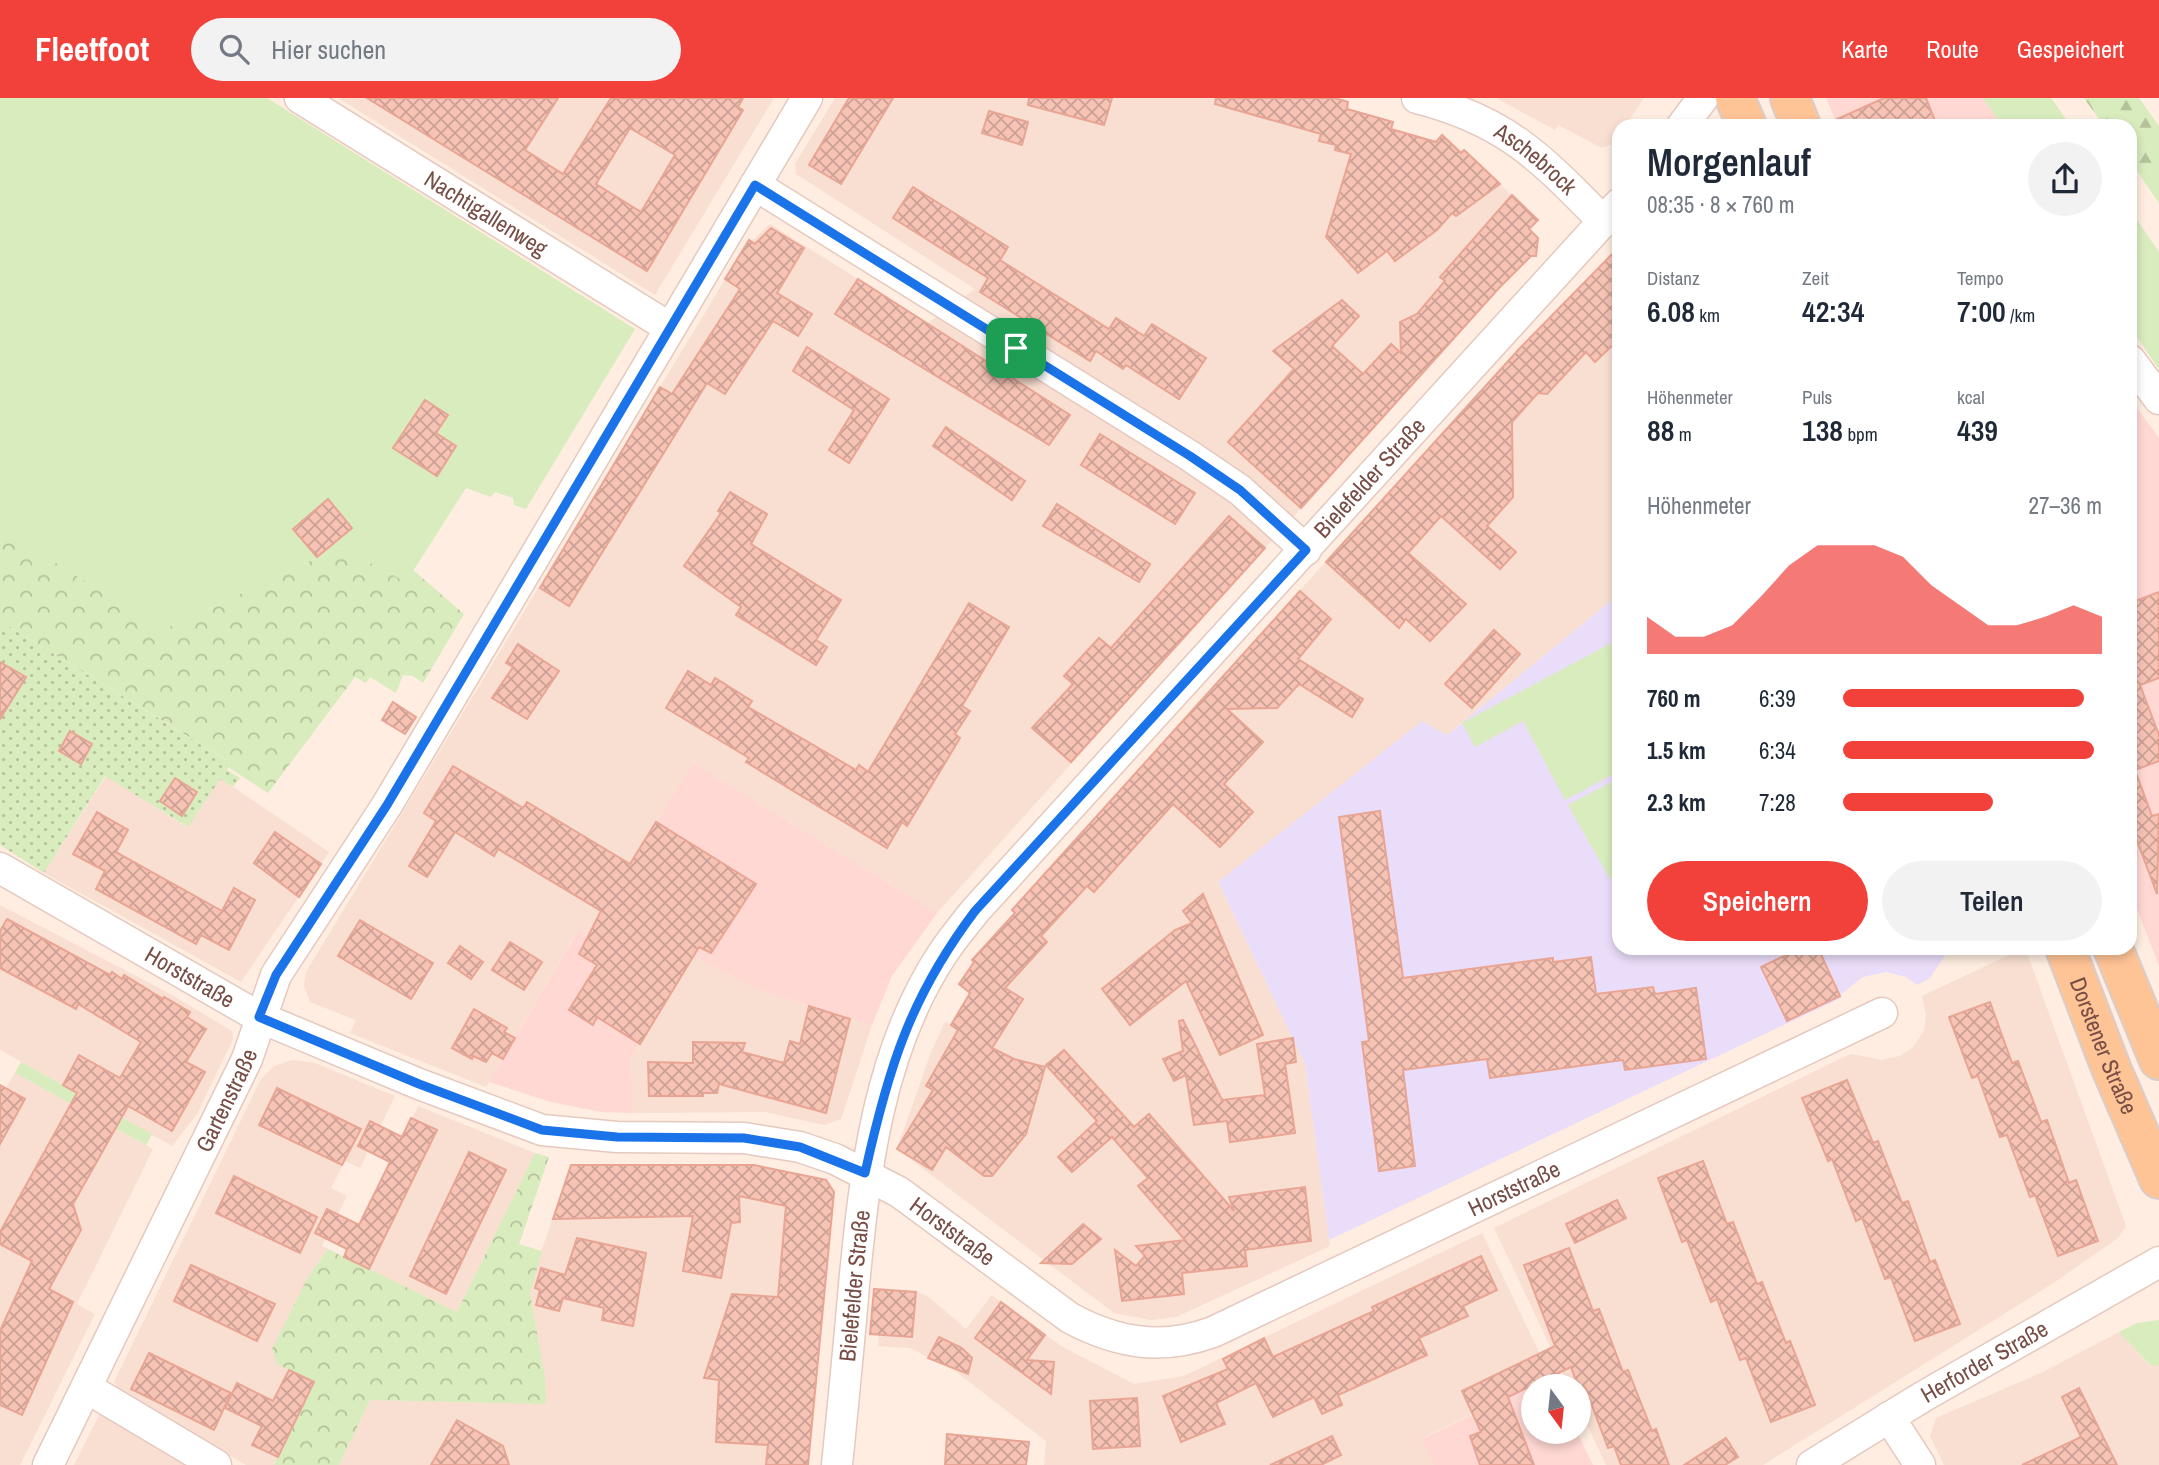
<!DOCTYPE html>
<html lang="de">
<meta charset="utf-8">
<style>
:root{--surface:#fff;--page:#f2f2f3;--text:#1f2937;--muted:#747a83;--accent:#f2413b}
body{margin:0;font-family:"Archivo Narrow",sans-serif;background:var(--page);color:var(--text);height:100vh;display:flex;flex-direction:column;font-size:26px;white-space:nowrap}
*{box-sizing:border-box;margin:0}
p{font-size:23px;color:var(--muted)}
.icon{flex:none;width:38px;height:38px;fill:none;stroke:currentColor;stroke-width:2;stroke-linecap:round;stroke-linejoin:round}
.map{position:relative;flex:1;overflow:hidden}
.side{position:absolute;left:1612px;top:21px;width:525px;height:836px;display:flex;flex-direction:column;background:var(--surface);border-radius:21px;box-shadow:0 4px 10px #0003}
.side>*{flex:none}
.needle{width:46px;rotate:165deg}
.fabs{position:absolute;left:1521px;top:1276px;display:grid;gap:14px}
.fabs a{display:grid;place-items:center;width:70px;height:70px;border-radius:50%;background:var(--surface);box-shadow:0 4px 10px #0003;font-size:35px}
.pin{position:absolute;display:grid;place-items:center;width:60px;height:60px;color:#fff;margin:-30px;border-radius:14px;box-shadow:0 4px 10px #0006}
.round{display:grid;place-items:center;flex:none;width:74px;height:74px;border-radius:37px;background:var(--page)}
.summary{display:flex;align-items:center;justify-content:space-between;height:119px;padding:0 35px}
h1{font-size:38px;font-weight:600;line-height:52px}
.metrics{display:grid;grid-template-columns:repeat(3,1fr);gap:10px;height:119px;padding:7px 35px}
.metrics div{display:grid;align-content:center}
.metrics b{font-size:30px;font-weight:600}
.metrics small{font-size:19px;font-weight:400}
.metrics p{font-size:19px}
.chart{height:196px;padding:14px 35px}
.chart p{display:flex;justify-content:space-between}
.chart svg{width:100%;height:126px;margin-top:7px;fill:var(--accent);opacity:.7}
.primary-button{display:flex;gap:14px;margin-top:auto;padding:14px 35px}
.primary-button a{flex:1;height:80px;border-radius:42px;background:var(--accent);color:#fff;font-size:28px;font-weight:600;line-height:80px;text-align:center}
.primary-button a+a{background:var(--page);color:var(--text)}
ul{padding:0 35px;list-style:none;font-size:23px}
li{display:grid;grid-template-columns:112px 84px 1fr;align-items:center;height:52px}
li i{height:18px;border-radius:9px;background:var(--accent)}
header{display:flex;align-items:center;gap:42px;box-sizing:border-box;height:98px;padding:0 35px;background:var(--accent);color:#fff}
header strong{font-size:33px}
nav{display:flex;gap:38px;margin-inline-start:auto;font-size:24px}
.search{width:490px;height:63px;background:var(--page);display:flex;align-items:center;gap:18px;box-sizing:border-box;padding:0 24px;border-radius:38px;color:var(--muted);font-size:26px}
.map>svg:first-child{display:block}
</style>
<header>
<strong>Fleetfoot</strong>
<div class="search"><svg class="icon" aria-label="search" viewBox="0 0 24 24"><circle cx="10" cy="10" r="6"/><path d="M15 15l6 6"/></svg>Hier suchen</div>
<nav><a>Karte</a><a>Route</a><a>Gespeichert</a></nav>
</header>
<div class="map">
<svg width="2159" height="1367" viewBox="0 0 2159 1367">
<defs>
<pattern id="forest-firs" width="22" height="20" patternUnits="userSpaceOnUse" patternTransform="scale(1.75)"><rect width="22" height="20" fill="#d9ecbd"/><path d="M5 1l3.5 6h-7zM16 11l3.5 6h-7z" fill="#b5c19b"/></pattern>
<pattern id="park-crowns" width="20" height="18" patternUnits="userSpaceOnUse" patternTransform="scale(1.75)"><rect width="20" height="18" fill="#d9ecbd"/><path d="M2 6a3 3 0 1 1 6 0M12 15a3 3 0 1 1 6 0" fill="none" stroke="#b5c19b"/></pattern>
<pattern id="garden-dots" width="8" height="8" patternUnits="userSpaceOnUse" patternTransform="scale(1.75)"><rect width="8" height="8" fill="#d9ecbd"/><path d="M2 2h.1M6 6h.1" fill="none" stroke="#b5c19b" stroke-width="1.8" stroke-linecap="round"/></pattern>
<pattern id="building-cross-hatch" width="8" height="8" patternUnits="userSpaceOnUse" patternTransform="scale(1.75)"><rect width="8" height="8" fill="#f6c3b5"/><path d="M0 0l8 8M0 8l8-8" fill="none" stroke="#cca195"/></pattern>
</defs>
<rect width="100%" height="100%" fill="#feede0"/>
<g fill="#f8dfd1">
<path d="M338,0H774L655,197Z"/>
<path d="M835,0H1338L1348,3L1347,11L1393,24L1392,31L1435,44L1443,36L1462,54L1464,52L1538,122L1528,132L1538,140L1537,153L1499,190L937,815L693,665L588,834L585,838L577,834L486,989L350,935L356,922L310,904L304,888L306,874L749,142L754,141L770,126L928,225L975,191L796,76L795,66Z"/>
<path d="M1496,0H1644L1625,28H1619V37L1613,46L1602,50L1558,27L1555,32Z"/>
<path d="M1619,149V496L1447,637L1218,784L1305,966L1330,1148L1176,1219L1151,1222L1114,1215L897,1051L931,954L945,924L951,926L970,895L959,886L974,864L972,862L1015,815L1012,812L1456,319Z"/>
<path d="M106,678L187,729L220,680L329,754L241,884L44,775Z"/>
<path d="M0,807L165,893L232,933L233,941L197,1016L172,1048L0,952Z"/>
<path d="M2022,851L2026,852L2126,1128L2118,1140L2055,1184L1763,1367H1606L1579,1309L1578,1288H1569L1494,1130L1844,959L1852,956L1881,962L1900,958L1913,949L1924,933L1926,917L1922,898Z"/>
<path d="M694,858L762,893L872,927L841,1021L824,1027L765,1014L632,1015V981L629,963Z"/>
<path d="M292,962L315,965L395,998L360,1070L345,1063L331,1090L347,1098L322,1148L328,1151L308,1179L277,1266L314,1284L274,1367H246L120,1294L114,1284L261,981L274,968Z"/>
<path d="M15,975L153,1051L77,1206L95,1216L20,1367H0V1000Z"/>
<path d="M418,1008L535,1055L457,1214L344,1159Z"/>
<path d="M571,1067H755L826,1082L834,1094L808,1367H339L370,1302L545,1305L539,1244L530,1195L532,1180Z"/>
<path d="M1482,1135L1551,1279L1422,1340L1434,1367H1044L1046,1343L955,1273L910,1250L878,1248L879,1236L870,1235L874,1190L916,1193L930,1200L966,1231L992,1197L1061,1248L1134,1286L1184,1278Z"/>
<path d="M2119,1234L2150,1268L2159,1267V1367H1944L1930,1338L1936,1320L2041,1275Z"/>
<path d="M99,1317L110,1318L195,1367H74Z"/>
</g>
<g fill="#ffd8d3">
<path d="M1826,0H1983L2002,28H1838Z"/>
<path d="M2130,301L2159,340V868L2130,793Z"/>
<path d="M693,665L937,815L892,878L872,927L762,893L694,858L629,963L632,981V1015L601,1014L551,1004L489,984L578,833L585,838L588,834Z"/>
<path d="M1551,1279L1555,1288H1533V1334H1577L1593,1367H1434L1422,1341Z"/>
</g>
<path fill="#eaddfa" d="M1619,496V850L1949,851L1930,880L1917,887L1906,879L1886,874L1863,879L1840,897L1841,900L1329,1142L1305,966L1218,784L1422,623L1447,637Z"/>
<g fill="#d9ecbd">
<path d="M0,0H267L635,231L526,411L514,407L513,400L495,394L491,399L466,390L406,484L340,449L163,532L0,430Z"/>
<path d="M1983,0H2051L2071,28H2002Z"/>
<path d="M2130,112L2159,154V271L2130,229Z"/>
<path d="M1619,541V673L1565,702L1523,623L1475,649L1462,625Z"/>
<path d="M1619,680V776L1610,781L1568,707Z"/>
<path d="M21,964L152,1036L146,1047L15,975Z"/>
<path d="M2159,1222V1267L2151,1268L2119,1234L2137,1225Z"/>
</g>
<path fill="url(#forest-firs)" d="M2084,0H2139L2159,28V105L2130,63V28H2104Z"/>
<g fill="url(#park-crowns)">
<path d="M0,430L163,532L340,449L406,484L413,472L464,516L423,585L413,578L403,577L396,595L370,579L366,585L355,579L268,695L228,669L230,664L0,523Z"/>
<path d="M535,1055L549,1059L519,1146L542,1153L530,1195L545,1279L546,1306L370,1302L339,1367H274L314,1284L277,1266L272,1251L308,1179L328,1151L457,1214Z"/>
</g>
<path fill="url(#garden-dots)" d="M0,523L231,665L227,672L240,680L233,689L220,681L188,729L105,678L44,775L0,747Z"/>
<g fill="url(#building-cross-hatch)" stroke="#e9a594" stroke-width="2" fill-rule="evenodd">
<path d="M367,0H558L525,52L563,76L611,0H743L738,9L743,12L647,173ZM630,30L675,57L641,114L596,86Z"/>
<path d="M849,0H893L841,86L809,67Z"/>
<path d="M1029,0H1112L1104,27L1028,7Z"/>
<path d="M1216,0H1335L1348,4L1347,11L1393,24L1391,31L1436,44L1442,37L1461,55L1464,52L1500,86L1456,118L1452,115L1437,132L1395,163L1387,153L1358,175L1326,139L1351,56L1335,52L1336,47L1319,43L1321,36L1215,6Z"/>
<path d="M1884,0H1926L1937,28H1822Z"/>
<path d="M989,13L1028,24L1022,47L982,35Z"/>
<path d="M913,89L1008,149L1000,162L1109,231L1116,220L1144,238L1152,226L1206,260L1179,301L1126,267L1123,271L1096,253L1090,263L980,194L988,180L893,120Z"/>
<path d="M1512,97L1538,122L1529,131L1538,140L1536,158H1531L1499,190L1301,410L1228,344L1294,271L1273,253L1342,202L1359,218L1332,248L1363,276L1391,246L1401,255L1400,224L1417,216L1445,183L1440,179Z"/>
<path d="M771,130L804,150L777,195L812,216L798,238L773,223L725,296L707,285L569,508L540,490L660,289L672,296L740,191L725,181L749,142L755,146Z"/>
<path d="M1619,149V241L1595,264L1586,254L1547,296L1538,295L1512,324L1513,399L1487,428L1516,454L1500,471L1441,418L1408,455L1466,506L1430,543L1406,521L1399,530L1326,464L1520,250Z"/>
<path d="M858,181L1070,317L1049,347L835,216Z"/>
<path d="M807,249L889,301L849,365L829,352L854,312L793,273Z"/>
<path d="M425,302L448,317L436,335L456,348L437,378L393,350Z"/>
<path d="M946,329L1025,383L1012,402L933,348Z"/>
<path d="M1100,336L1195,395L1175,426L1081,367Z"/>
<path d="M730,394L767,416L751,446L841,502L816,542L827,549L816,567L736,517L741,509L684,468L721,415L718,413Z"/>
<path d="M328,401L352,430L317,459L293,431Z"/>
<path d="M1057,406L1150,466L1139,484L1043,428Z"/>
<path d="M1229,418L1265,450L1071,664L1032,630L1073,586L1064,578L1099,540L1111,550Z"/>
<path d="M1300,493L1331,521L1298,561L1363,601L1352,619L1299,586L1277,610L1227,611L1263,644L1224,686L1253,714L1220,749L1173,706L1094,794L1087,788L1041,838L1047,844L1005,890L1023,901L992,950L1014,961L1045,969L1026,1036L992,1078H984L946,1049L932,1072L897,1051L933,992L926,988L958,932L951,927L970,895L959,886L974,864L972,862L1015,815L1012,812Z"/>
<path d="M2159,494V580L2140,587L2159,637V663L2135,672L2152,718L2159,716L2157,796L2130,724V505Z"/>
<path d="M969,505L1009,529L962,608L970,613L955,636L960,640L907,728L902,724L887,750L746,664L749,660L666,610L688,573L711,587L715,580L752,603L748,609L856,672L859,667L868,674Z"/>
<path d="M1494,532L1520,556L1472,610L1445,586Z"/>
<path d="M518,546L559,573L527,621L492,600L513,569L506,565Z"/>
<path d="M0,564L26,579L0,621Z"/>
<path d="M393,604L416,619L405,636L382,622Z"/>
<path d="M70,633L92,646L81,666L59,653Z"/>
<path d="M453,668L523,710L527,704L630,766L656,724L756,786L711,855L699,849L640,946L597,919L593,927L569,912L597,867L579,856L601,813L498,751L494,758L455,734L427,779L409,768L436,723L424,715Z"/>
<path d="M175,680L197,694L182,718L160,703Z"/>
<path d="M1380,713L1403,880L1553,860V864L1591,859L1596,896L1653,889L1655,896L1696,890L1706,961L1625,972L1623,962L1490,980L1487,961L1403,972L1415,1068L1379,1073L1362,944L1369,943L1339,719Z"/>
<path d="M97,714L128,732L116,754L222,813L234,790L255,802L229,852L201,837L196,846L96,791L105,773L73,756Z"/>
<path d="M275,734L321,766L299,799L254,765Z"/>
<path d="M1203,796L1263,937L1220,957L1186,883L1130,927L1102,891L1175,832L1192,825L1183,813Z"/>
<path d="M7,821L110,877L112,874L122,881L124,877L163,901L164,899L190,914L187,919L206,931L186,964L205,974L172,1033L128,1008L73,1106L81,1132L49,1191L73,1204L22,1317L0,1307V1233L32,1163L0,1146V1134L77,995L63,987L79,957L120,980L141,944L78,906L76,911L0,870V833Z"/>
<path d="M360,822L433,865L411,901L338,858Z"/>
<path d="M510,844L542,864L524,892L492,872Z"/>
<path d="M460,848L483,864L471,881L448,865Z"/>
<path d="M1801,850H1818L1840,898L1787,923L1761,869Z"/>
<path d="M1990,904L2012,965L2018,963L2041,1024L2047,1022L2069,1085L2076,1082L2098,1143L2058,1158L2035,1097L2030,1099L2007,1037L2000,1039L1978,978L1972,980L1949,919Z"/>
<path d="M809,908L850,921L826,1015L719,986L717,995H703V998H649L648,964L693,965V944L745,945L742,954L784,965L790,943L800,946Z"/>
<path d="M474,911L507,930L504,934L515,940L503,961L492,955L486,964L473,958L472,961L452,950Z"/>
<path d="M1183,922L1222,1002L1265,997L1257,946L1293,940L1296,964L1285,966L1295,1035L1230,1044L1227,1023L1194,1027L1186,977L1174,983L1163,961L1183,953L1179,923Z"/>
<path d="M1064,952L1134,1029L1149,1016L1234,1113L1229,1099L1305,1089L1311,1143L1245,1152L1247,1168L1182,1175L1184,1196L1122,1203L1115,1152L1136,1168L1145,1158L1136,1148L1185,1142L1138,1088L1148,1080L1112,1039L1072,1074L1058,1059L1097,1023L1046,967Z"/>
<path d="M1847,982L1873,1045L1878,1043L1902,1105L1908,1103L1930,1164L1935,1162L1960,1226L1915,1243L1891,1179L1885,1181L1862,1120L1856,1123L1832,1061L1828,1063L1802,1000Z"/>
<path d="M0,987L25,1001L0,1046Z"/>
<path d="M277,990L361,1031L342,1067L259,1027Z"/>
<path d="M411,1020L437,1032L369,1171L344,1159L347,1151L315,1135L327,1111L359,1127L390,1064L358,1048L370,1023L402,1039Z"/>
<path d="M469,1054L506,1072L446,1196L410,1178Z"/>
<path d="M1703,1063L1727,1126L1733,1124L1757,1186L1762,1184L1786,1245L1790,1243L1815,1307L1771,1324L1746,1260L1740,1262L1717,1201L1711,1204L1687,1142L1682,1144L1658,1080Z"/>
<path d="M571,1067H754L826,1082L834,1094L808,1367H766L768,1347L716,1344L719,1282L704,1280L732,1196L778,1199L786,1108L739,1098L740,1124L731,1125L721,1180L683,1173L693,1118L553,1121Z"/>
<path d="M234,1078L317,1119L300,1155L216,1115Z"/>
<path d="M1617,1102L1626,1120L1575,1145L1566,1126Z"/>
<path d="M1083,1126L1101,1141L1072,1166L1041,1165Z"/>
<path d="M577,1140L646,1155L633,1228L602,1222L604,1210L563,1200L559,1213L536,1207L540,1192L535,1190L541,1170L565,1177Z"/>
<path d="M1569,1150L1593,1213L1599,1211L1623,1274L1628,1272L1652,1333L1656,1331L1669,1367H1621L1614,1348L1608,1350L1585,1289L1579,1291L1571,1269L1508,1299L1534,1367H1480L1470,1338L1481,1334L1462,1293L1555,1248L1524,1167Z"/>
<path d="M1481,1158L1497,1192L1463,1208L1468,1218L1419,1240L1427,1257L1338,1297L1342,1307L1322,1316L1314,1299L1273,1319L1256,1285L1216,1305L1225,1326L1181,1344L1163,1298L1228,1271L1223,1261L1264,1240L1273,1259L1374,1213L1372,1209Z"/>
<path d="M191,1167L275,1206L257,1243L174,1203Z"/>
<path d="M874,1191L916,1194L912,1239L870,1236Z"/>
<path d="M1001,1204L1045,1237L1027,1262L1054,1264L1051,1296L975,1240Z"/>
<path d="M939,1239L962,1250L972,1260L968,1276L928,1260Z"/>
<path d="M149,1255L231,1295L214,1332L131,1291Z"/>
<path d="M289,1272L314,1284L278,1359L252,1347L262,1328L225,1310L237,1285L273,1303Z"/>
<path d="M2079,1290L2117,1367H2022L2081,1339L2062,1299Z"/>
<path d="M1137,1300L1140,1348L1093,1351L1090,1303Z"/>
<path d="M457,1322L503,1348L509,1367H431Z"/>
<path d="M947,1336L1029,1344L1026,1367H945Z"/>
<path d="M1332,1338L1341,1357L1321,1367H1270Z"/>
<path d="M1726,1340L1738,1359L1725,1367H1684Z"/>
</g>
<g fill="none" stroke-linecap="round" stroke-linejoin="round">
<defs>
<g id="minor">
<path id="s1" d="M300,0L670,230"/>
<path id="s2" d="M1417,0C1507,23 1541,60 1604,124"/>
<path d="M1682,28L1703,0"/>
<path d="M755,87L1190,358L1240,392L1306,452"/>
<path d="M2130,262L2159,301"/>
<path id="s3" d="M0,770L259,919L419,986L542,1032L617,1039L744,1040L800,1049L835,1061L899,1094L1070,1220C1117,1245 1161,1253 1213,1234L1882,915"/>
<path d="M87,1290L216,1367"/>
<path d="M1889,1319L1920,1367"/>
<path id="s4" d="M48,1367L247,961L276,877L387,707L807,0"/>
<path id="s5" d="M837,1367C843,1307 849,1247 854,1187C865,1073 878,953 943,855C953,840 964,827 975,813L1619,106"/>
<path id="s6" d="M1812,1367L1924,1298L2159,1164"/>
</g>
<g id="primary">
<path d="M1735,0L1747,28"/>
<path d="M1790,0L1801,28"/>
<path id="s7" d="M2065,850L2111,970L2159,1081"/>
<path d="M2113,850L2159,962"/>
</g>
</defs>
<use href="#minor" stroke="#e5c9be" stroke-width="33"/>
<use href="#primary" stroke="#d9cdcb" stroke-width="42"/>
<use href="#minor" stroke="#fff" stroke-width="30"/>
<use href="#primary" stroke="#ffc496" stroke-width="38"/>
</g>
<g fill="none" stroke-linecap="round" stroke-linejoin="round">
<defs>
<path id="route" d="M755,87L1190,358L1240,392L1306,452L975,813C910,899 888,971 865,1075L800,1049L744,1040L617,1039L542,1032L419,986L259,919L276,877L387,707Z"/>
</defs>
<use href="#route" stroke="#fff" stroke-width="14"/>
<use href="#route" stroke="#1a73e8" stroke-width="9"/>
</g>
<g text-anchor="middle" stroke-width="5" stroke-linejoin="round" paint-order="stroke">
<g font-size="23" fill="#774d45" stroke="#fff1e8">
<text dy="8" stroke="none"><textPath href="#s2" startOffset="135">Aschebrock</textPath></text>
<text dy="8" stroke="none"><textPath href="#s1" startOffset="219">Nachtigallenweg</textPath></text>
<text dy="8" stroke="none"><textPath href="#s5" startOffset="1167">Bielefelder Straße</textPath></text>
<text dy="8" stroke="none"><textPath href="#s3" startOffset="219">Horststraße</textPath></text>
<text dy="8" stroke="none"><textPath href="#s7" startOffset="105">Dorstener Straße</textPath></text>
<text dy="8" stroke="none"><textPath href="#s4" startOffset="406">Gartenstraße</textPath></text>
<text dy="8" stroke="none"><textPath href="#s3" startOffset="1666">Horststraße</textPath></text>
<text dy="8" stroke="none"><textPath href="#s3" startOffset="1038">Horststraße</textPath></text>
<text dy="8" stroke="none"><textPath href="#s5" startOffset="180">Bielefelder Straße</textPath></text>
<text dy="8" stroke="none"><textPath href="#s6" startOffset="201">Herforder Straße</textPath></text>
</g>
</g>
</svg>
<div class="fabs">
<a><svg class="needle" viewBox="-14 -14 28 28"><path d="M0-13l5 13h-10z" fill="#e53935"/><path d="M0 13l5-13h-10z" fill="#747a83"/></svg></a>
</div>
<div class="pin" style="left:1016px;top:250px;background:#1e9e55"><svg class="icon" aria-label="arrive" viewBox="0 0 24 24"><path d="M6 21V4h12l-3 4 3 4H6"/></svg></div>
<section class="side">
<div class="summary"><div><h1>Morgenlauf</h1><p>08:35 · 8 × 760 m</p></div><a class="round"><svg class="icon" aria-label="share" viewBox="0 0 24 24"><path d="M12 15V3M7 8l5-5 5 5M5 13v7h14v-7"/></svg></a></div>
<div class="metrics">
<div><p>Distanz</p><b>6.08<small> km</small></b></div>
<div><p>Zeit</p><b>42:34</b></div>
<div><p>Tempo</p><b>7:00<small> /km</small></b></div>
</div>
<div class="metrics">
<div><p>Höhenmeter</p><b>88<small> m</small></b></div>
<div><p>Puls</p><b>138<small> bpm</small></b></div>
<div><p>kcal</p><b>439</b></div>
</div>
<div class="chart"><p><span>Höhenmeter</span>27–36 m</p>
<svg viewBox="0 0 160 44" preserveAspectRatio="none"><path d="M0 44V31L10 38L20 38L30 34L40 24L50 13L60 6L70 6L80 6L90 10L100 20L110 27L120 34L130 34L140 31L150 27L160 31V44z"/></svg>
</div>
<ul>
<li><b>760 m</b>6:39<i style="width:93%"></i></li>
<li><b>1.5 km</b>6:34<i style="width:97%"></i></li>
<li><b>2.3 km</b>7:28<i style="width:58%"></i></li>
</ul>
<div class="primary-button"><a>Speichern</a><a>Teilen</a></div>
</section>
</div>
